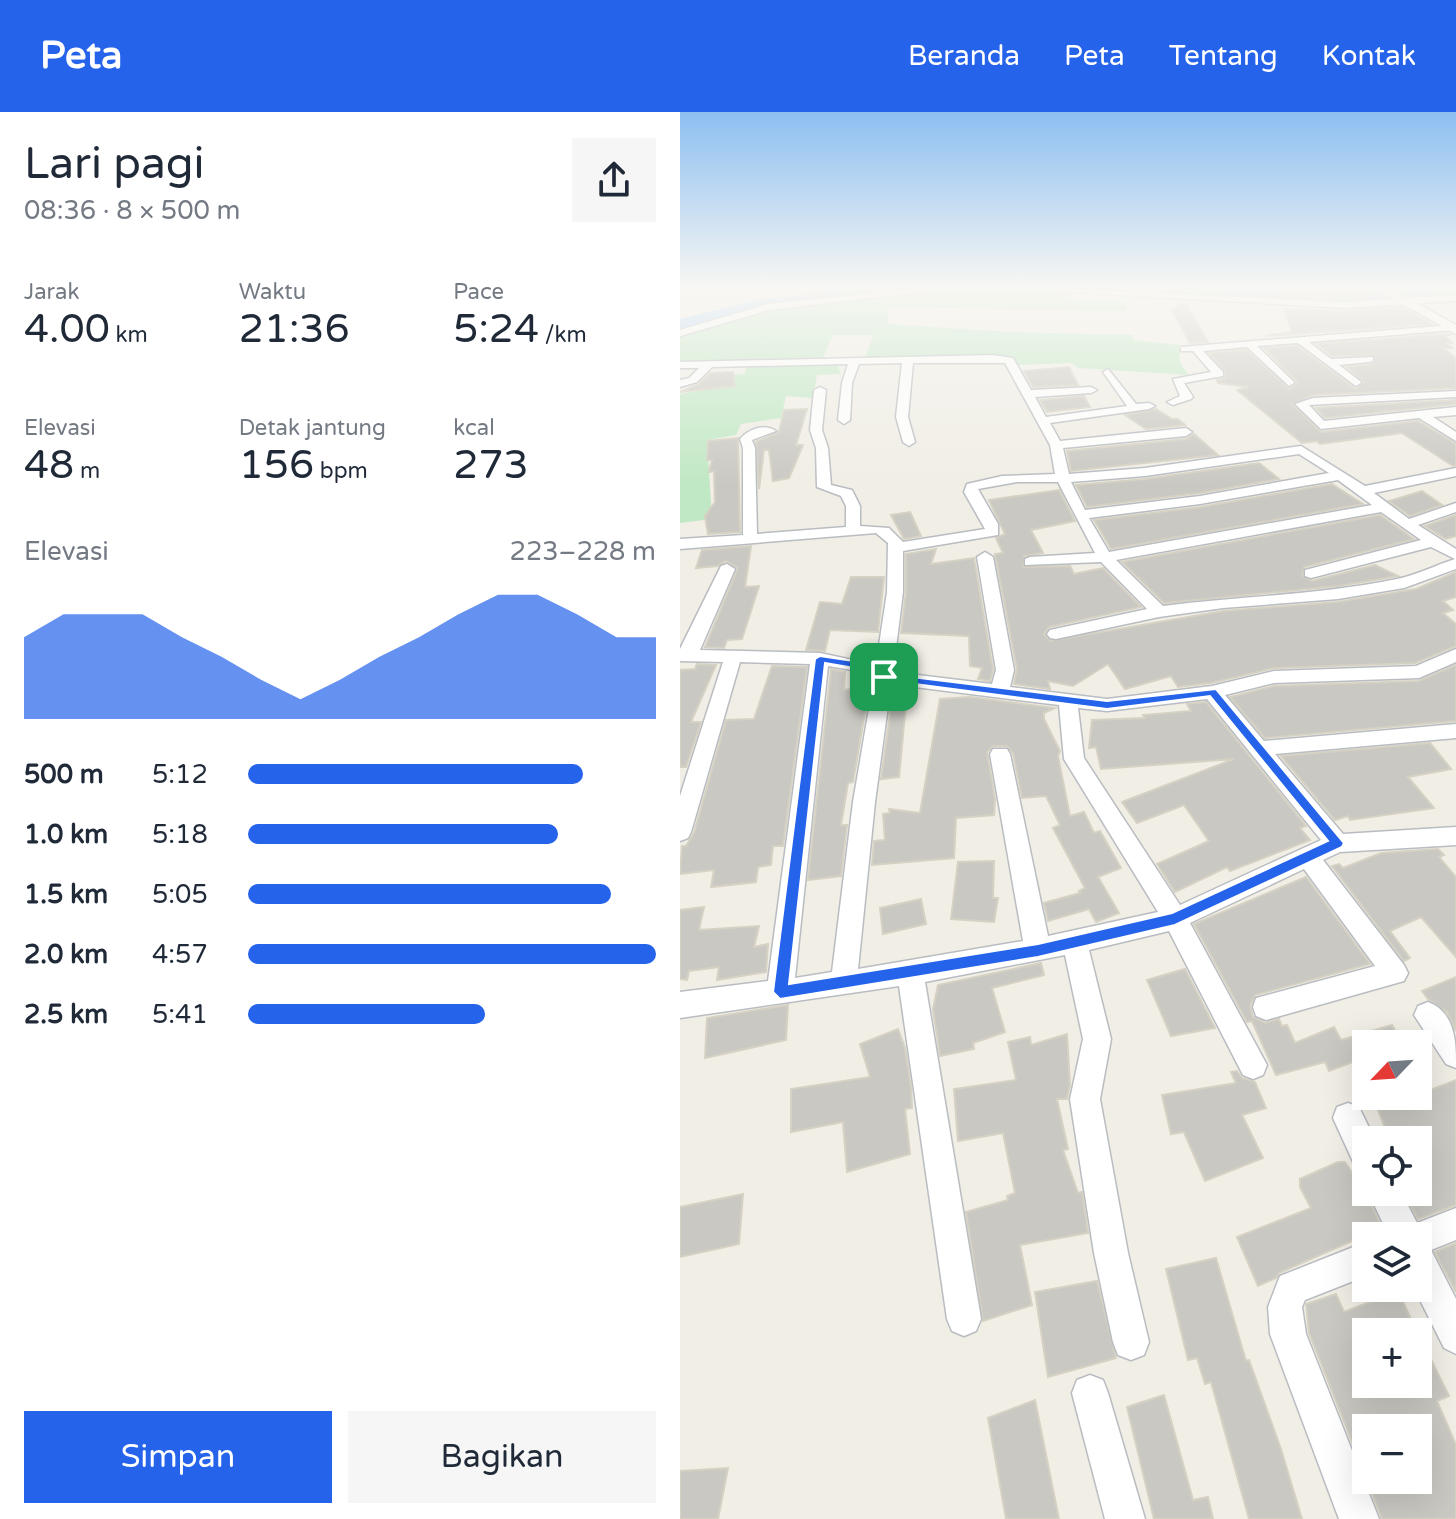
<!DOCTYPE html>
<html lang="id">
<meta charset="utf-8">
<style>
:root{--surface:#fff;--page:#f6f6f7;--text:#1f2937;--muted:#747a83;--accent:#2563eb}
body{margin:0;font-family:"Varela Round",sans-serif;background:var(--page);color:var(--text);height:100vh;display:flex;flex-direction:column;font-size:30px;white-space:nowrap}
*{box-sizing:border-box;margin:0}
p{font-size:26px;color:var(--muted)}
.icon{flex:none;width:44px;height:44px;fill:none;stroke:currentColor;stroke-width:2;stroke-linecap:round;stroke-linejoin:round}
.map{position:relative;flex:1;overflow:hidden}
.sheet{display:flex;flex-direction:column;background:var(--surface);width:680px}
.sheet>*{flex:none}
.needle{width:52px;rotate:245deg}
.fabs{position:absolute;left:672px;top:918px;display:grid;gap:16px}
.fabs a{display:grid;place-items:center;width:80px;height:80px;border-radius:0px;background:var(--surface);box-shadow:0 8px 32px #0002;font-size:40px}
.pin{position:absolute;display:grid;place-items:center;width:68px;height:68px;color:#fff;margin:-34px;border-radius:16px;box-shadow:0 4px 12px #0006}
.round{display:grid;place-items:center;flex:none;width:84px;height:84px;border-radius:0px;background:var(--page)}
.overview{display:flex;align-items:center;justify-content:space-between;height:136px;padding:0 24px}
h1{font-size:44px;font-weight:600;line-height:60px}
.metrics{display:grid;grid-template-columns:repeat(3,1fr);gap:12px;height:136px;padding:8px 24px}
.metrics div{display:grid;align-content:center}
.metrics b{font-size:40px;font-weight:600}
.metrics small{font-size:22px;font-weight:400}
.metrics p{font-size:22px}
.chart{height:224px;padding:16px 24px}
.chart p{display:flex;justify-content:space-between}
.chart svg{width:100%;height:144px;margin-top:8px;fill:var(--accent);opacity:.7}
.primary-button{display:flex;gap:16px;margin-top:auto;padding:16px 24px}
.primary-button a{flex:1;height:92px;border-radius:0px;background:var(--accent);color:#fff;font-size:32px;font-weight:600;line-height:92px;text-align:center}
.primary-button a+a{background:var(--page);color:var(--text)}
ul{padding:0 24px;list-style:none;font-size:26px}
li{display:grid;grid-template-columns:128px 96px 1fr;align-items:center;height:60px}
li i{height:20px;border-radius:10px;background:var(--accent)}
header{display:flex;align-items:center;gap:48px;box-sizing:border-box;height:112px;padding:0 40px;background:var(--accent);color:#fff}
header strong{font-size:38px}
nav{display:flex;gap:44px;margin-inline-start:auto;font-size:28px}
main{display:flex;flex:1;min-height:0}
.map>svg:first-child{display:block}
</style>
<header>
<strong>Peta</strong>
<nav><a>Beranda</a><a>Peta</a><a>Tentang</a><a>Kontak</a></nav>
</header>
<main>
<section class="sheet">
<div class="overview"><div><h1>Lari pagi</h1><p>08:36 · 8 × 500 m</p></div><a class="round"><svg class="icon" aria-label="share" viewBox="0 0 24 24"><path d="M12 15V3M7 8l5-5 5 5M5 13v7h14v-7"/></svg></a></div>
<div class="metrics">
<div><p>Jarak</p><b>4.00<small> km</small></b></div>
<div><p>Waktu</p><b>21:36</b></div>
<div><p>Pace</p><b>5:24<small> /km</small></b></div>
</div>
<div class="metrics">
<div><p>Elevasi</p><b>48<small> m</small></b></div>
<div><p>Detak jantung</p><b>156<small> bpm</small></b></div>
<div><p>kcal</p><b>273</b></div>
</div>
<div class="chart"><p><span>Elevasi</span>223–228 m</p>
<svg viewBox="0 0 160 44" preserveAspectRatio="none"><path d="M0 44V19L10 12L20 12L30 12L40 19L50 25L60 32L70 38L80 32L90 25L100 19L110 12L120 6L130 6L140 12L150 19L160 19V44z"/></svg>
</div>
<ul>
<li><b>500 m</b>5:12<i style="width:82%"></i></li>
<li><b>1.0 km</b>5:18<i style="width:76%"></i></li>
<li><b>1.5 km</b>5:05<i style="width:89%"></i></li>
<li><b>2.0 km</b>4:57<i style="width:100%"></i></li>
<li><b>2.5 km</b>5:41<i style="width:58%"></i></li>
</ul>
<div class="primary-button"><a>Simpan</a><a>Bagikan</a></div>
</section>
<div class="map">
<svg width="776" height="1407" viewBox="0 0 776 1407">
<rect width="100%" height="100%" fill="#f0eee5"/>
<path fill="#c0e8c4" d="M289,177L387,180L389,188L445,189L447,199L208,195V212L330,220L453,223V228L499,233L500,250L508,263L398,256L392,251L334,253L323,247L182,251L194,223H153L140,252L132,254H158L161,262L137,263L133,286L106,284L101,306L61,312L56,323L27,328L32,407L0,411V282L25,278L24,269L45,263L65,262L67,252L0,253V226C91,188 191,184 289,177Z"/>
<g fill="#a5cfff">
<path d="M188,176H259L84,194L0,218V207L77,188Z"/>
<path d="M387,176H528L660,182L776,176V183L683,189H623Z"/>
</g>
<g fill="#cac8c2" stroke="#d5d1c3" stroke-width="2">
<path d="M601,176H666L682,186L607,184Z"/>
<path d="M505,190L528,230L510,231L492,198Z"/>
<path d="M723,195L752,212L585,224L612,220L604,197L665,199Z"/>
<path d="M769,222L771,223H764L772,231H766L772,236H763L776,246V276L633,283L612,292L641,320L738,309L776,332V353L773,354L722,321L640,332L637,329L622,331L557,278L569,275L538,271L537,268L545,266L546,260L529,241L566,238L609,277L617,272L616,268L584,236L617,234L676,277L684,270L667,255L694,252L695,243L652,244L637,232Z"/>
<path d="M389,255L398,273L353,275L344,259Z"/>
<path d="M53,260L55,274L0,280L19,272L30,261Z"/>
<path d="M404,284L410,295L367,300L360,288Z"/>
<path d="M776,288V292L645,306L636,296Z"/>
<path d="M127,297L116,333H123L109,366L93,369L89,338H84L79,377L76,330L99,320L104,298Z"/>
<path d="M476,297L492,307H498L505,313L466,317L445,303Z"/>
<path d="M514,322L538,343L391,359L387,339L506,327Z"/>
<path d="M58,326L60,420L28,422L25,404L35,390L34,359L29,360L32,348H27L28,329Z"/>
<path d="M579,351L599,367L520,381L407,395L396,373L465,367Z"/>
<path d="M652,372L683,392L431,437L414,408L521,395Z"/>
<path d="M379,378L395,409L351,418L363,441L344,444L343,455L390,454L394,462L423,456L461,495L369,515L364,522L370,529L543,499L658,490L736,477L776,460V485L763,489L773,498L763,501L776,512V534L735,551L594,556L531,571L498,575L491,564L445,577L428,552L393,574L368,569L370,577L334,572L337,557L315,442L323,441L316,426L325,422L309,388Z"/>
<path d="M742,379L762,393L730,404L709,389Z"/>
<path d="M230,400L241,424L224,427L211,403Z"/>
<path d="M700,403L734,427L624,455L622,464L632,469L695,453L718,464L659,474L484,491L442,450Z"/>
<path d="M776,403V424L766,427L745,414Z"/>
<path d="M71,434L65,475L79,474L62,527L47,528L44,536L25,535L58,456L46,449L37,454L16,456L22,438Z"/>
<path d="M256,437L251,452L294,446L313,558L310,569L298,567L302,556L290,554L289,524L221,521L226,480V442Z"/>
<path d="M171,465H204L198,520L150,518L145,539L126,538L140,490L162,492Z"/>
<path d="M17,552L36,553L11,610H21L6,655H0V558L15,557Z"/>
<path d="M776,553V609L585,626L550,585L594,574L739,569Z"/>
<path d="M92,554L127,555L103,734H93L91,753L78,755L76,770L31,775L34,758L0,762L2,734H6L14,721L46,608L74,607Z"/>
<path d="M151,557L165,560L164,578L178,576L179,583H188L173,670L168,671L161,713H167L161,764L128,768Z"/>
<path d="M227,581L219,665L201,667L213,582Z"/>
<path d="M290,585L375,596L364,601V607L380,639L378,644L390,704L404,700L414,721L420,719L441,756L418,765L439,801L416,810L409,797L368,809L364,791L400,781L399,779L405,776L373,716L380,713L366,684L342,686L333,641L327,634H313L307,640L315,687L314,703L276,706L274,746L192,753L194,729L205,728L203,702L210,701L209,697L240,701L260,587Z"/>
<path d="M526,590L626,714L620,716L630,728L550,759L547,755L495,780L477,752L529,729L504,693L457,711L442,690L554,647L421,657L416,635L409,636L412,608L465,606L463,603L511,599L507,592Z"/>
<path d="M750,631L771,657L728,665L754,696L670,708L668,704L655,708L601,644Z"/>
<path d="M758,737L764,743L759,745L776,765V845L741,805L710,819L730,846L724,849L652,754L659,752L663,756L701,741Z"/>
<path d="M314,749L313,786H318L314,810L271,807L278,750Z"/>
<path d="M626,765L690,852L575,883L570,894L573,905L585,911L599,907L602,914L607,913L615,931L654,915L661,928L712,913L723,932H686V945L649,959L645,950L596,963L572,909L567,910L514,812Z"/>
<path d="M241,787L246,812L203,822L200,796Z"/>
<path d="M24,795L19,818L79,814L74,835L88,832L86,860L37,868L39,855L9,859L7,868L0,867V798Z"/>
<path d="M361,851L364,863L312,876L325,920L293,931L294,937L260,944L253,897L258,873Z"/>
<path d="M505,857L535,916L491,924L467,868Z"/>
<path d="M776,865V919L767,900L748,887L742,879Z"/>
<path d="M108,893L106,928L25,946L27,906Z"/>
<path d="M218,917L225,936L231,975L232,996L225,997L230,1042L167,1060L163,1010L111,1020V977L190,965L180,932Z"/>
<path d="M387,922L390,973L387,987H377L388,1037L383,1038L398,1081L402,1080L408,1121L340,1133L352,1193L303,1209L286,1100L328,1088L327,1084L335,1081L323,1021L278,1029L274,977L336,968L328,930L350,925L351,933Z"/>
<path d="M557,959L562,966L575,970L586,996L562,1003L583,1046L525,1069L504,1020L491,1022L482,983L556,971L551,960Z"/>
<path d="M776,968V1093L738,1107L724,1080H738V1028H710L698,998Z"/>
<path d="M658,1050H665L685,1080L702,1116L599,1161L596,1166L578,1174L557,1125L631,1096L620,1075V1067Z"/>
<path d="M63,1082L59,1132L0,1145V1095Z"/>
<path d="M776,1131V1180L755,1140Z"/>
<path d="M536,1146L566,1249L569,1248L601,1337L622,1407H569L531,1270L525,1272L517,1246L508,1248L486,1157Z"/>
<path d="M417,1169L436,1246L368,1265L355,1180Z"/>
<path d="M718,1179L737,1220H686V1272H738V1221L769,1284L757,1289L776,1333V1407H702L687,1368H738V1316H686V1365L629,1221L626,1192L656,1182L664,1200Z"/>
<path d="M484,1283L513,1388L528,1385L533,1407H474L447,1295Z"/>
<path d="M355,1288L379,1407H326L308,1306Z"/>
<path d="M48,1356L38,1407H0V1359Z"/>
</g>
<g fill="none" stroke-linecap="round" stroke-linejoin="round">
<defs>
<g id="street">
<path d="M245,176H272L89,198L0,224V218L88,192Z"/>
<path d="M367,176L665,190L776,183V189L665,196L371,179Z"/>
<path d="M772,213L775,218L629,230L651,247L693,245V249L689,250L659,253L680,269L681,271L676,274L618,231L577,234L613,269L614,271L609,274L567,235L523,239L543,260V264L504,271L513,285L511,287L493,293L487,290L500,284L493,267L531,260L513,239H501V235Z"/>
<path d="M313,243L333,246L351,278L411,275L417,278L411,281L355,285L366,305L447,294L423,260L428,257L456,292L469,291L475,294L469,297L370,311L380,329L506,316L512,320L506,324L383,336L389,362L465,356L621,334L685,374L776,356V364L694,381L729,407L776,391V400L738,413L776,437V457L724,476L658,487L543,496L479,505L376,527L370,526L367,522L370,518L467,497L421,450L345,453V447L350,445L415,441L378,370H337L298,377L318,412V423L223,439V480L213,560L312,572L316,558L297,445L305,440L313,445L334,558L330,575L427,587L532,574L594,559L736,554L776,537V550L739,566L594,571L545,583L584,629L776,612V626L595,642L663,722L776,715V733L660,740L643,748L724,853L728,861L724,869L586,908L576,904L573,895L576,886L695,854L624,757L510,811L587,953L583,963L573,967L563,963L489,819L409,838L431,927L420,987L448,1141L469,1230L464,1243L451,1248L438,1243L433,1230L414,1141L390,987L403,927L385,843L245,870L301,1207L296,1219L284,1224L272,1219L267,1207L219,874L0,906V880L88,869L130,552L60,550L11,720L8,726L0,729V684L43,550L0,549V537L41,454L47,452L55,457L20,538L140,541L196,553L207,480L208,431L196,421L0,437V427L63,423V336L60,327C69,317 84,311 96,319L72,328L75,336L77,422L166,415V394L161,384L137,375L136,336L130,318L134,278L140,275L146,278L142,318L148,336L151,373L172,378L180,394V414L209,416L223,430L305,417L284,380L287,372L322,364L375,362L370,333L325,251H233L228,305L235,330L229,334L223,330L216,305L222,251L179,252L172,271L170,308L164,312L158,308L162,271L168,252L32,255L17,270L0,275V268L9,266L19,256H0V250ZM619,342L649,361L520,384L405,398L391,370L465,364ZM658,368L692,393L429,440L409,406L520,392ZM701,400L741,428L625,458V464L631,466L751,435L775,447C756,453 737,463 717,467C640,483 561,484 483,494L436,448ZM148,554L178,559L194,567L173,690L152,860L115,866ZM211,572L379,593L384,647L478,800L368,824L330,642L327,637H313L310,642L343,829L178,857L195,690ZM527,587L641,728L500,793L404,646L398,596L427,599Z"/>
<path d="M776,279V285L629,293L644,309L776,295V303L753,305L776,320V329L739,306L641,317L615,292L633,286Z"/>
<path d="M748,890C776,901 776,930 776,956L766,952L734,903L738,894Z"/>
<path d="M668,991L679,995L695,1028H686V1058L675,1054L653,1006L657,995Z"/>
<path d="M688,1080H721L737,1111L776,1096V1128L751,1138L776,1187V1242L764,1236L734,1176H738V1124H709Z"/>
<path d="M686,1130V1164L625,1188L622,1195L626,1222L699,1407H659L590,1222L588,1195L600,1164Z"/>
<path d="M410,1263L423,1268L428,1281L465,1407H425L392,1281L397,1268Z"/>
</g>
<path id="secondary" d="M695,176H709L776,213V222Z"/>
</defs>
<use href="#street" stroke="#b9bcc1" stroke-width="3"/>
<use href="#secondary" stroke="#babdc3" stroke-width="3"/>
<use href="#street" fill="#fff" fill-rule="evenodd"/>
<use href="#secondary" fill="#fff" fill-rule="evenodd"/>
</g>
<linearGradient id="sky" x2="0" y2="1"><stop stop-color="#8dbff1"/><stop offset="0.47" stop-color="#f8f7f3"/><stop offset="1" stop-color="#f8f7f3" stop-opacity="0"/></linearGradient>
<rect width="776" height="373" fill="url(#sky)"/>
<path fill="#2563eb" stroke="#fff" stroke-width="2" fill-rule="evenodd" d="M140,544L187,551L207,562L427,589L536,577L664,731L662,735L495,813L358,845L100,887L93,880L135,547ZM145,551L180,557L204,568L427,597L530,584L648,729L492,801L358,832L109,872Z"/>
</svg>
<div class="fabs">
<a><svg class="needle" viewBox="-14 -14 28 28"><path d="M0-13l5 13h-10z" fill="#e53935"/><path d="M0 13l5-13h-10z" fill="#747a83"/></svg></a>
<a><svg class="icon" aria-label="locate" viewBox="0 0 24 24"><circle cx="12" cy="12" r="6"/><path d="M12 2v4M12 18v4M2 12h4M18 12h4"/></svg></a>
<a><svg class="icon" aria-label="layers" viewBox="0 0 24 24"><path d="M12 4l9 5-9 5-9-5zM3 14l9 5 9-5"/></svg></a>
<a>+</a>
<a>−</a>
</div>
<div class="pin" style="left:204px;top:565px;background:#1e9e55"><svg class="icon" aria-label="arrive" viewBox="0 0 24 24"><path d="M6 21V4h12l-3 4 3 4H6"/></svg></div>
</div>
</main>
